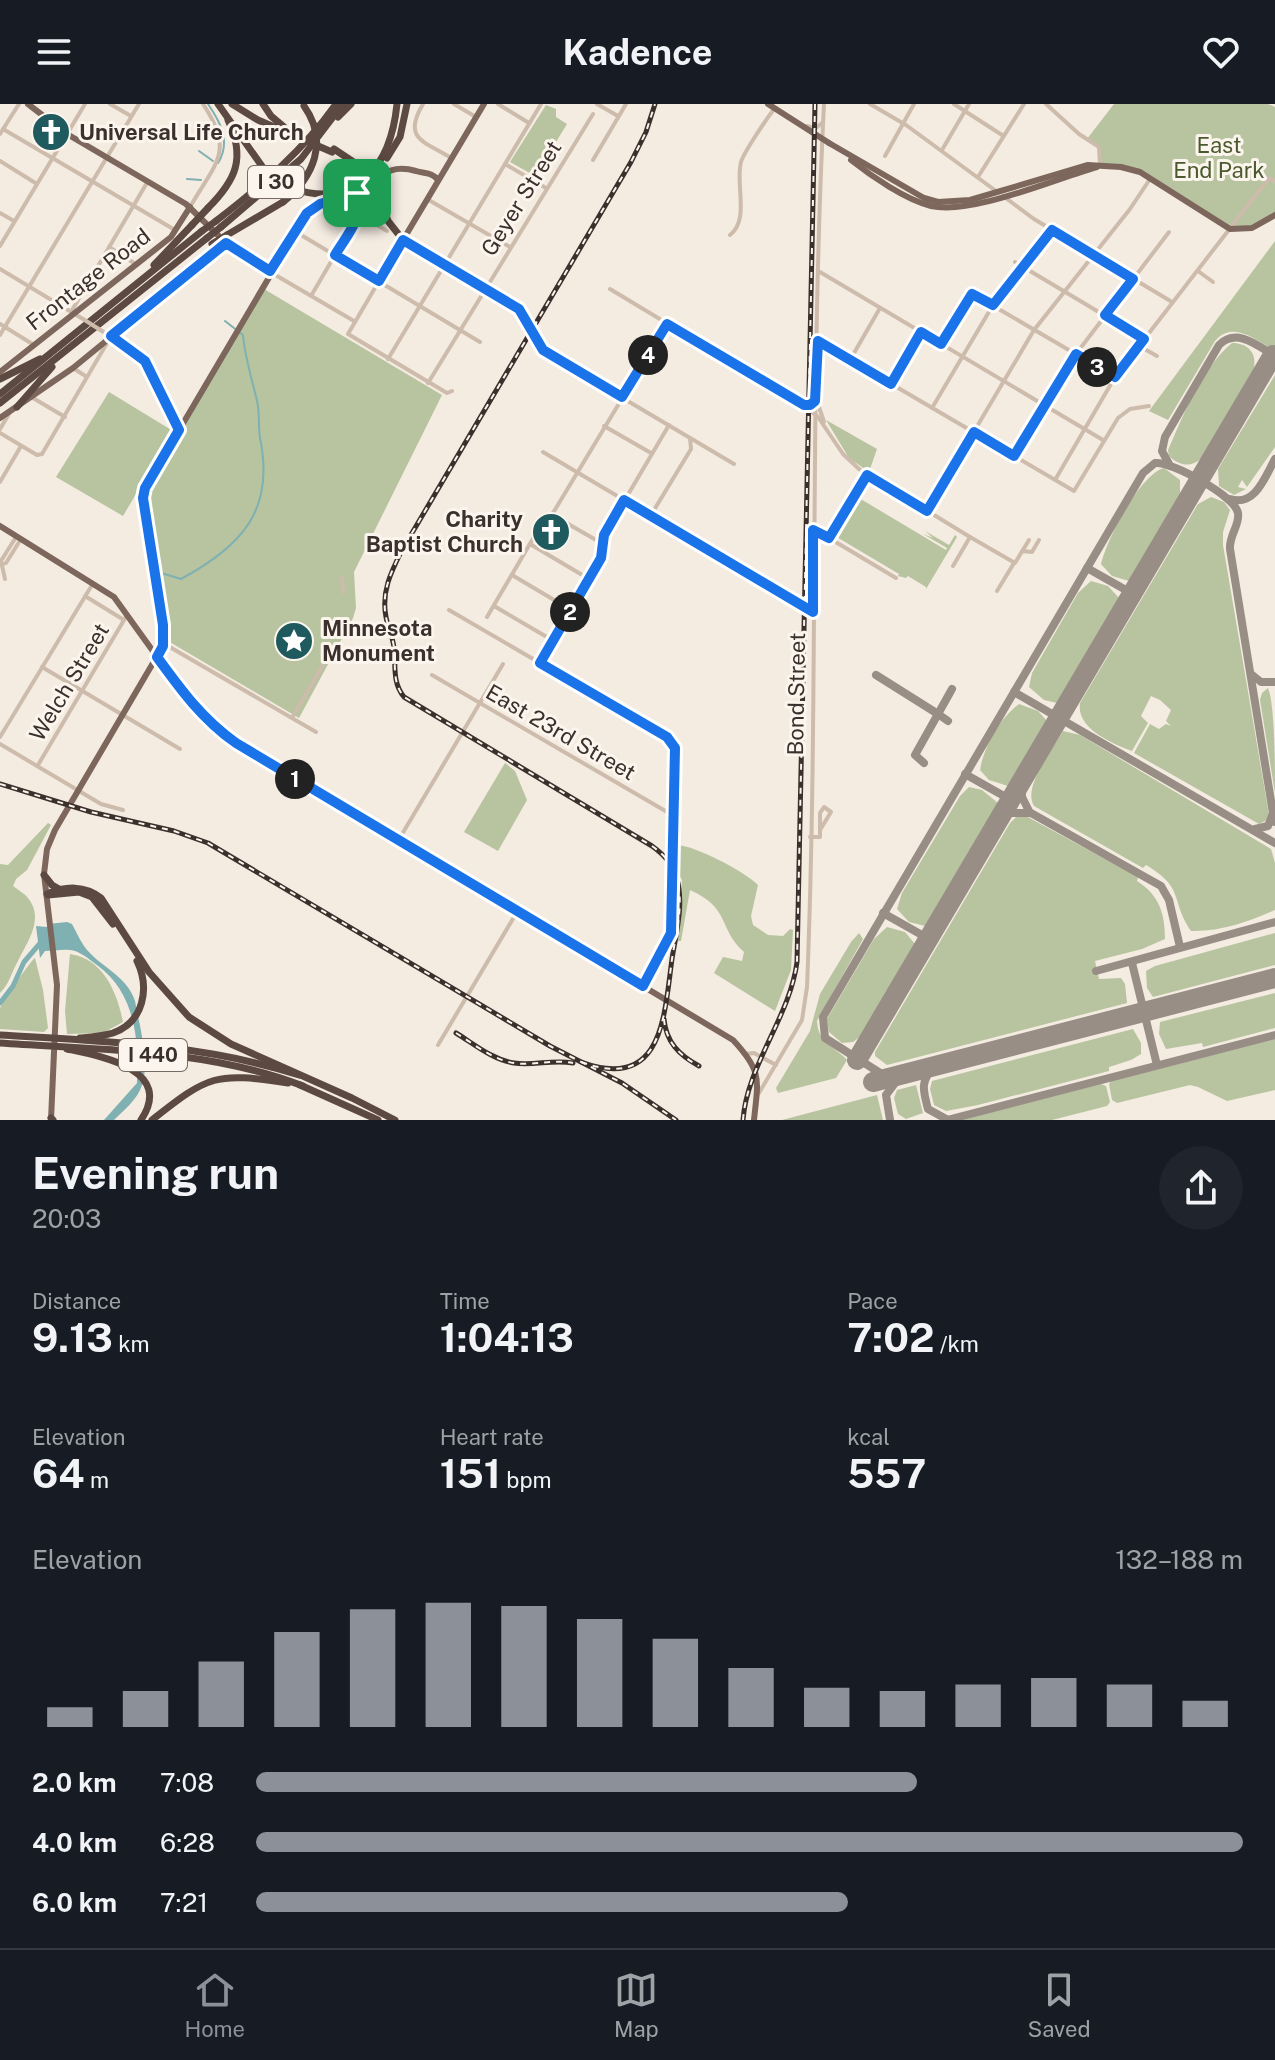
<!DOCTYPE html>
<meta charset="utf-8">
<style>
:root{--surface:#171b24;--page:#20242c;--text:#f1f3f6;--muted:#9ea1a6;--line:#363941;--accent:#8c9099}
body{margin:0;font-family:"Public Sans",sans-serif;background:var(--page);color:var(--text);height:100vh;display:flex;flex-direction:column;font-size:30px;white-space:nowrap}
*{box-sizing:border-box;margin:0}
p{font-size:26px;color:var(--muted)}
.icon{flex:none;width:44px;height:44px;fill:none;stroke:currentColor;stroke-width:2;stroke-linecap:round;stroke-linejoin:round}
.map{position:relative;height:1016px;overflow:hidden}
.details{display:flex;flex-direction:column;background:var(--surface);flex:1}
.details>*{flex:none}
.pin{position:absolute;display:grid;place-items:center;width:68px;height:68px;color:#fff;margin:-34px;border-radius:16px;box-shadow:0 4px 12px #0006}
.km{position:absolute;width:40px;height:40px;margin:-20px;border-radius:50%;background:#222;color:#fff;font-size:22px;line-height:40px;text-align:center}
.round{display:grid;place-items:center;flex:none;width:84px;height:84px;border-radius:42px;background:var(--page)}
.head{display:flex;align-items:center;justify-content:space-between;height:136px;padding:0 32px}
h1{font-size:44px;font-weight:700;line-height:60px}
.stats{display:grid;grid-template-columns:repeat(3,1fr);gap:12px;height:136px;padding:8px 32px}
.stats div{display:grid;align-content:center}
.stats b{font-size:40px;font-weight:700}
.stats small{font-size:22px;font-weight:400}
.stats p{font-size:22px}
.chart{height:224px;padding:16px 32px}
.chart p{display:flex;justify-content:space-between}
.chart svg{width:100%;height:144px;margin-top:8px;stroke:var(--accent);stroke-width:6}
ul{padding:0 32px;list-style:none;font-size:26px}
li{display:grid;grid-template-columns:128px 96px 1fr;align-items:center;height:60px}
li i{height:20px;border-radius:10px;background:var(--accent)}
header{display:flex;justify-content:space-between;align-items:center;height:104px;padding:0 32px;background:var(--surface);font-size:36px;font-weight:700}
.dock{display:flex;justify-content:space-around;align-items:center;height:112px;border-top:2px solid var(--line);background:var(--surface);font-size:22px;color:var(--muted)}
.dock a{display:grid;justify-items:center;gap:4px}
.dock .selected{color:var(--accent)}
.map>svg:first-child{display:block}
</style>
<header><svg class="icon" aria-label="menu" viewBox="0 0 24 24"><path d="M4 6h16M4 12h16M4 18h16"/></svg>Kadence<svg class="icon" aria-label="heart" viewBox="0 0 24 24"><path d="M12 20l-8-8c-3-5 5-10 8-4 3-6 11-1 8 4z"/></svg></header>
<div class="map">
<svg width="1275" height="1016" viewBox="0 0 1275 1016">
<rect width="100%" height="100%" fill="#f4ebe1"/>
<g fill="#b8c4a0">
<path d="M1114,0H1268L1275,3V111L1252,124L1230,125L1132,66L1100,62L1099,43L1087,35Z"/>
<path d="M546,1L556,5V13L567,20L535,72L510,58Z"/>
<path d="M1275,137V247C1256,236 1233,216 1215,237L1168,316L1149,307Z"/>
<path d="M264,185L442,291L354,468L356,504L353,514L299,614L168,537L147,396L149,384Z"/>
<path d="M1232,239C1247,239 1257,248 1254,264L1202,354C1190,364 1180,362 1169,352L1168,346C1184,310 1201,265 1232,239Z"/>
<path d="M1275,271V343L1247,383L1242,376L1238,383L1246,385L1234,391L1219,382L1218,365Z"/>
<path d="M109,288L173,327L123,412L56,373Z"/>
<path d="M826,316L877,345L869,368L849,354Z"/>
<path d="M1164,364L1180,376V390L1129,477L1112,472L1101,460C1106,437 1140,370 1164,364Z"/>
<path d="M1211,393L1224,398L1230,406L1223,428V441L1269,711L1265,717L1259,720L1134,649L1150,620L1159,625L1166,620L1171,622L1166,617L1171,606L1160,596L1151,592L1141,612L1148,619L1132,647C1111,639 1076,624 1080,599L1198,400Z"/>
<path d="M859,394L946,446L947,444L923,430L933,434L925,427L949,441L955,431L957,433L926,485V483L908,472L906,474L898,472L899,470L835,432L854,395Z"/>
<path d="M1091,477L1108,482L1119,494L1057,599L1044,596L1029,583L1032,569L1078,489Z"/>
<path d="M1268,584C1275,601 1275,665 1275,689L1260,596L1262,589Z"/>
<path d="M1019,600L1038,607L1047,617L1008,682L989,676L980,666C984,642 1000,614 1019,600Z"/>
<path d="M1063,627L1080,631L1271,745L1275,759V806C1248,818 1220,828 1191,827C1170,795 1185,784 1146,761L1143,764L1034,702C1022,683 1053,645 1063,627Z"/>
<path d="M505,659L515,667L527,696L498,747L464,728Z"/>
<path d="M969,683L982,686L998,699L925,822L909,818L897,805L902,789L960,692Z"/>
<path d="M1024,711L1138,773L1137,777C1159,791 1165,809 1165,835L1142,845L1095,857L1099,875L1121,874L1125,880L1127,899L887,961L875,952V948L1010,719L1017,712Z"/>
<path d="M48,719L51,721L27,766L16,775L13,782C18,786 24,789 28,794C45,815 27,838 18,857C11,869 10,879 0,889V760L8,761Z"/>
<path d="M677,741C696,742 744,767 758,781L751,812L753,821L768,831L783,832L790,825L793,826L791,866L775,907L714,869L723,853L742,857L744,848C718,825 731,804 690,786L681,837H677L682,776L676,765Z"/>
<path d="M887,823L905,828L915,840L861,932L853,938L842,939L829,928L827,915L874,835Z"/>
<path d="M859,829L863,835L817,917C818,940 835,942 847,956L836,974L778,989L776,984L810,927L820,890L851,838Z"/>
<path d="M1275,829V861L1153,893L1147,884L1146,867L1155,862Z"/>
<path d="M70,850C104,855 117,889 123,918L103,929L67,930L65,907Z"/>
<path d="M35,854L43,886L48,924L44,928L0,925C0,920 0,910 0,904C2,899 30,857 35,854Z"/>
<path d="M1275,889V924L1203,943L1202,939L1166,945L1159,930L1160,918Z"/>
<path d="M1133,925L1141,939V950L1131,956L1109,963V967L978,1001L946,1007L934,1001L930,985L932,977Z"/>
<path d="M1275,935V986L1227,997L1198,983L1190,981L1117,999L1112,996L1109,980L1111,977Z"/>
<path d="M1101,980L1106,982L1110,998L1107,1002L1052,1016H961Z"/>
<path d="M916,981L923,1009L906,1015L898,1010L894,994L897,986Z"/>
<path d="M877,991L883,1016H782Z"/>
</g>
<path fill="#7fb0b2" d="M67,818L72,820C76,827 79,835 84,842C98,862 127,871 135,897C139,919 150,959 142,981C138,995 124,1006 114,1016H104L137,979C139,934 135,889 97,861C89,855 78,846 70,846C62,845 53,847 45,847L40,854L36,822L47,823L48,820Z"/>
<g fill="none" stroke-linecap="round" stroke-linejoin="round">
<g stroke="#7fb0b2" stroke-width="2">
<path d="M208,0C221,19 231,38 218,59"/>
<path d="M199,47L213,57"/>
<path d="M187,75L201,76"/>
<path d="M158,468L181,475C242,442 275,406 260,334C258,321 260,309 257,297C252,275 245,254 243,231L225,217"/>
</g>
<path stroke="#7fb0b2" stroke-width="5" d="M0,899L13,882L24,858L42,837"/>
<g stroke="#988e86" stroke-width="8">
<path d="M1169,360L1162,347L1165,333L1219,241C1237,223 1258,242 1275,252"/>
<path d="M1230,395C1255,403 1265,373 1275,355"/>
<path d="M1087,464L1133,490"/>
<path d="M1251,570L1261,578H1275"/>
<path d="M876,571L938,610L915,651L924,659"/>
<path d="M1014,588L1275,739"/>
<path d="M948,617L938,610L952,585"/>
<path d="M965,670L1011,696"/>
<path d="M1022,677V693L1030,709"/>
<path d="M999,717L1011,709H1031L1161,782L1169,796L1180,843"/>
<path d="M1255,725L1268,722L1273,709L1275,718"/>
<path d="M883,809L929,835"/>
<path d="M1132,859L1157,961"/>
<path d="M1096,867L1275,818"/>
<path d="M934,962C920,978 923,986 928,1005L948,1016"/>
<path d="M888,974L825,934L823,913L1110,425L1143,369L1155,359C1171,357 1235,392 1238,409C1240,421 1229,431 1230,445L1273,709"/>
<path d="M890,1016L886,991L901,971"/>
<path d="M947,1016L1275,931"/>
</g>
<g stroke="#988e86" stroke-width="20">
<path d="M857,956L1273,251"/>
<path d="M873,978L1275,874"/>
</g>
<g stroke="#cdbbac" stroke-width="4">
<path d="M110,0L131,12"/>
<path d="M423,0C402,35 424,37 451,54"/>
<path d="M454,0L476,13"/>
<path d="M498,0L529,19"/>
<path d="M597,0L618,12"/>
<path d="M870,0L906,21L996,87"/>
<path d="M954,0L1002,31"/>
<path d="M1046,0L1079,30L1099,43L1100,62"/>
<path d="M806,22L816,24L822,19"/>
<path d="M3,25L175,126"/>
<path d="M0,30L19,0"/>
<path d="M942,46L969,0"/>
<path d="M885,52L914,0"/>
<path d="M593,56L626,0"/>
<path d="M0,57L37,80"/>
<path d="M505,60L546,84"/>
<path d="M978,73L1024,0"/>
<path d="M1003,92L1034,115L1172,198"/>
<path d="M427,95L510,143"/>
<path d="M190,103C216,58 235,48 203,0"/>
<path d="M0,109L14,117"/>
<path d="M359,110L387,127"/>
<path d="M296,128L480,238"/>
<path d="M730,131C750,116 735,80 741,58C744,48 767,14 775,4"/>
<path d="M0,142L85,0"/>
<path d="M109,143L137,161"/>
<path d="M1015,158L1144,235"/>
<path d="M0,165L83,215"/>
<path d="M1198,167L1213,178"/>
<path d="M820,168L1103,336"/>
<path d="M272,169L354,217"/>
<path d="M610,185L806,303L818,313L843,350L859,365L970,433L953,462"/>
<path d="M311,192L359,110L361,102L357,89"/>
<path d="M71,208L148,77"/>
<path d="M0,220L34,241"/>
<path d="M102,227L134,246L145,257L179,326"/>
<path d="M0,231L139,0"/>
<path d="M818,237L1074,387L1118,314L1130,305L1149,302"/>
<path d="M941,240L973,190L1115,273"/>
<path d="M1139,242L1157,252"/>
<path d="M388,255L541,0"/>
<path d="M850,256L880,204"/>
<path d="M73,264L87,273"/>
<path d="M428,279L593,10"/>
<path d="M891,280L921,228"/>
<path d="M452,287L447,289L348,230L403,136L519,205L545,248L734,360"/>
<path d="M33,294L65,313"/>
<path d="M818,300L824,318"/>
<path d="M932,304L993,201L1052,126"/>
<path d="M604,322L651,349"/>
<path d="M0,325L9,310"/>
<path d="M0,329L37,351L42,350L107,239"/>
<path d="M543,348L813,508"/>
<path d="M1014,352L1076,250L1169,128"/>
<path d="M867,371L829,434L896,474"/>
<path d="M1055,376L1115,273L1269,74L1275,78"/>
<path d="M0,378L21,342"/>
<path d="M927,407L1034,226L1130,105L1150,75"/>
<path d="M553,409L556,413L603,440"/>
<path d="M651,411L691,345L690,334"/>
<path d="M813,426L829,434"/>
<path d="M970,433L1015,459L1029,436"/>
<path d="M530,440L589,475"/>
<path d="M1022,447L1032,448L1039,436"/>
<path d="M1,461L6,459L21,435"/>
<path d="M512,471L571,506"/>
<path d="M342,474L343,488"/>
<path d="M5,475L1,457L16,433"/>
<path d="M997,487L1014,459"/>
<path d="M85,492L124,516"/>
<path d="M494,502L552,536"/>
<path d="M449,506L667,633L674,641L671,829L643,882"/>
<path d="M487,513L541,421L553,409L667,220"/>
<path d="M164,536L168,542L316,628"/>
<path d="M540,559L601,454L606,428L669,321"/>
<path d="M42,563L180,645"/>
<path d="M432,571L674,712"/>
<path d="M292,614L325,557"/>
<path d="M0,633L92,481"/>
<path d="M0,640L101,700L123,706"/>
<path d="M38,661L127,511"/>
<path d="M810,733H820V709L824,703L831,708L820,726"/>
<path d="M398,737L503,560"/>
<path d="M438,941L517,808"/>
<path d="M745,950L754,949L776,961"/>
<path d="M759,989L802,916L807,883C819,589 809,294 824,0"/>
</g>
<g stroke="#7d675c" stroke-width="6">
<path d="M28,0L67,30L186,100L226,139L270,167"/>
<path d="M768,0L829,39"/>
<path d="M829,39L924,94L938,98L970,96L1088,61L1121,63L1140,68L1230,125L1252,124L1275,111"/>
<path d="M851,56C871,72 906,96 931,102C973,111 1054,75 1097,63"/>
<path d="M403,136L484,0"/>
<path d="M0,268L171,133L190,103"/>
<path d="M0,314L73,264L226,139"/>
<path d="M0,422L114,493L191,600L236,639L733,936C763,968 758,976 754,1016"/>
<path d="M51,1016L57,881L44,770L47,745L55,726L163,542V521L143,394L145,384L307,109C321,97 337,97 354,90C380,79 383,58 416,67C425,70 432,68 438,76"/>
</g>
<g stroke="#5c4a42" stroke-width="7">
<path d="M218,0L264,65"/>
<path d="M232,0L258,16L295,32"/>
<path d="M263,0L271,12L284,23"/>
<path d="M338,13L351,0"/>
<path d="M334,45L358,61"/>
<path d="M387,54L400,33L407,0"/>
<path d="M291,84C358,107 391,60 397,0"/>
<path d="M379,91L388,117L403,136"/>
<path d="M208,104C236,76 246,54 228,16"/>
<path d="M216,117C260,83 304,46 336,0"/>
<path d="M221,123L301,55L343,0"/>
<path d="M227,131L283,98"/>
<path d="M154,161L192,121"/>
<path d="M0,275L40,255"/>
<path d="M0,290L202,127"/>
<path d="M0,299L207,134"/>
<path d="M17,303L52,263"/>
<path d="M44,771L52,781L59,785"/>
<path d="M47,790C65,782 85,781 101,794L149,868L189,913L231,940L352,994L395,1016"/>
<path d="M48,791L79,788L92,793L113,820"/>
<path d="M80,934C91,933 103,932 113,929C144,918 150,884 137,857"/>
<path d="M67,945C100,952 175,965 141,1016"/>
<path d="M300,981L378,1016"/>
<path d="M51,1014L53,1016"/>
<path d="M152,1016C209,971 215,968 288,979"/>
</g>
<defs>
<g id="rail">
<path d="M0,680L91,708L174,727L208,739L550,942L622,979L676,1016"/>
<path d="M664,915C666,938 679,951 699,962"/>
<path d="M456,929C474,940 493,956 514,959C534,962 553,955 573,959"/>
<path d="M581,958C663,988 664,913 672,855C676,829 684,801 677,775C674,761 663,750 652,742L404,593C392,578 396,563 394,544C393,533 388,524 386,513C381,488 391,468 402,446L631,58L646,28L655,0"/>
<path d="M743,1016C747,961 790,913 797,858L815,0"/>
</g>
</defs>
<use href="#rail" stroke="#3b302b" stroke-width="5"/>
<use href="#rail" stroke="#fbf5ee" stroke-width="2" stroke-dasharray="6" stroke-linecap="butt"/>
<path stroke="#cdbbac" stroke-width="4" d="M83,215L102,227"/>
<g stroke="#5c4a42" stroke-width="7">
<path d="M295,32L332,48"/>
<path d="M358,61L369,73L379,91"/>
<path d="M264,65L289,83"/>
<path d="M283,98C314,73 329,37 304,2"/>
<path d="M192,121L208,104"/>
<path d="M202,127L216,117"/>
<path d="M207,134L221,123"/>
<path d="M212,140L227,131"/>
<path d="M0,931C100,937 203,940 299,971"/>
<path d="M0,939C101,946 208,945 303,982"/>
</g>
</g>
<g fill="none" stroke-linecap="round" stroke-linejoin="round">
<defs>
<path id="route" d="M357,89C365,112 347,131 335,151L379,177L403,136L519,205L543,246L622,293L667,220L804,301H810L815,297L818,237L891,280L921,228L941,240L972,190L993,201L1052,126L1133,175L1105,211L1144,235L1115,273L1076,250L1014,352L974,328L927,407L867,371L829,434L813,426V508L624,396L604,431L601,454L540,559L667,633L675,644L671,829L643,882L236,639C202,615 181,586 157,553L163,542V521L143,394L145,384L179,326L145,257L111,232L226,139L270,167L307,109L320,100Z"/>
</defs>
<use href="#route" stroke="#fff" stroke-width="16"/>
<use href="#route" stroke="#1a73e8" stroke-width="10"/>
</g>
<defs>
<symbol id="church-disc" viewBox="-11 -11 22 22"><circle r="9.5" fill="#1f5a5e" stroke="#fbf5ee"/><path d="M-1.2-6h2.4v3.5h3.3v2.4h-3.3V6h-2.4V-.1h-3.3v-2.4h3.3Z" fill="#fff"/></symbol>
<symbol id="sight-disc" viewBox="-11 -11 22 22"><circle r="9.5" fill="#1f5a5e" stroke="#fbf5ee"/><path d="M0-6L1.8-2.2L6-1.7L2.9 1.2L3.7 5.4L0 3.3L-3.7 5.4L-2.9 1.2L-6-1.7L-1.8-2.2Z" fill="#fff"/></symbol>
</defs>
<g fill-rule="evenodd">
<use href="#church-disc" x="29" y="6" width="44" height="44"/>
<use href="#church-disc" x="529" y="406" width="44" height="44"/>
<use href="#sight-disc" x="272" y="515" width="44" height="44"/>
</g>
<g text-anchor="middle" stroke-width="6" stroke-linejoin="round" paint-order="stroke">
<g fill="#fbf5ee" stroke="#756b66" stroke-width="2">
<rect x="248" y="62" width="56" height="32" rx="6"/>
<rect x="119" y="935" width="68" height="32" rx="6"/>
</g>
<g font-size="20" font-weight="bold" fill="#3b302b">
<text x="276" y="85">I 30</text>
<text x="153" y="958">I 440</text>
</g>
<g font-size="22" font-weight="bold" fill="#3b302b" stroke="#fbf5ee" text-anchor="start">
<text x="79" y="36">Universal Life Church</text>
<text x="523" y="423" text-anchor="end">Charity<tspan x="523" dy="25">Baptist Church</tspan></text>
<text x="322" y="532">Minnesota<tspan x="322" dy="25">Monument</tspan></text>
</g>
<g font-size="22" fill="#4a5a2e" stroke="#fbf5ee">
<text x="1219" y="49">East<tspan x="1219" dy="25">End Park</tspan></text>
</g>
<g font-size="22" fill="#3b302b" stroke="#fbf5ee">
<text transform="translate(521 94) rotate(-58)" y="8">Geyer Street</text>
<text transform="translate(88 175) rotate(-38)" y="8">Frontage Road</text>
<text transform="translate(69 578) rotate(-59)" y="8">Welch Street</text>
<text transform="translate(796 590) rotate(-89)" y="8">Bond Street</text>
<text transform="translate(561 628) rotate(30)" y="8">East 23rd Street</text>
</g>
</g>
</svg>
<div class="pin" style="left:357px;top:89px;background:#1e9e55"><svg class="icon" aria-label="arrive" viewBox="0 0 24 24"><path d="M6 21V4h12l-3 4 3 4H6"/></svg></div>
<b class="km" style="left:295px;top:675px">1</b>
<b class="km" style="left:570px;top:508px">2</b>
<b class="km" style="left:1097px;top:263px">3</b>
<b class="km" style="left:648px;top:251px">4</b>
</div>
<section class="details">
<div class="head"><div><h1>Evening run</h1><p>20:03</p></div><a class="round"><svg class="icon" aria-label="share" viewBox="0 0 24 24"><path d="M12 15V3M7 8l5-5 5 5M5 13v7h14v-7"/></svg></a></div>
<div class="stats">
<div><p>Distance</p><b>9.13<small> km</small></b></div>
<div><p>Time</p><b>1:04:13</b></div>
<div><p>Pace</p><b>7:02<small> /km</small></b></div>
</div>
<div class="stats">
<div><p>Elevation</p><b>64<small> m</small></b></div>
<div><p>Heart rate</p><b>151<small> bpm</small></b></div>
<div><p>kcal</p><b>557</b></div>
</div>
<div class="chart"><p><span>Elevation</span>132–188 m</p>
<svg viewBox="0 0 160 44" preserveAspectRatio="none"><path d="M5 44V38M15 44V33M25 44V24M35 44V15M45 44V8M55 44V6M65 44V7M75 44V11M85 44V17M95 44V26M105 44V32M115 44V33M125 44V31M135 44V29M145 44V31M155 44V36"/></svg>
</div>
<ul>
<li><b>2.0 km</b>7:08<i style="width:67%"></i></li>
<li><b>4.0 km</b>6:28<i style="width:100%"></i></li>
<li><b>6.0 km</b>7:21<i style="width:60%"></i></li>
</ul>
</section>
<nav class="dock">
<a class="selected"><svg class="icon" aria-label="home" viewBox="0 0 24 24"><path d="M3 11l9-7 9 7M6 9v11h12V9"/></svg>Home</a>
<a><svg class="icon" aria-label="map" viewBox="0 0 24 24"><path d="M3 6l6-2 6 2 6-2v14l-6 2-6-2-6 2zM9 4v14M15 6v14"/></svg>Map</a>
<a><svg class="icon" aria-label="saved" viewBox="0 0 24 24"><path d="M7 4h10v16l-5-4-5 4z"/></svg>Saved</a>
</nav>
